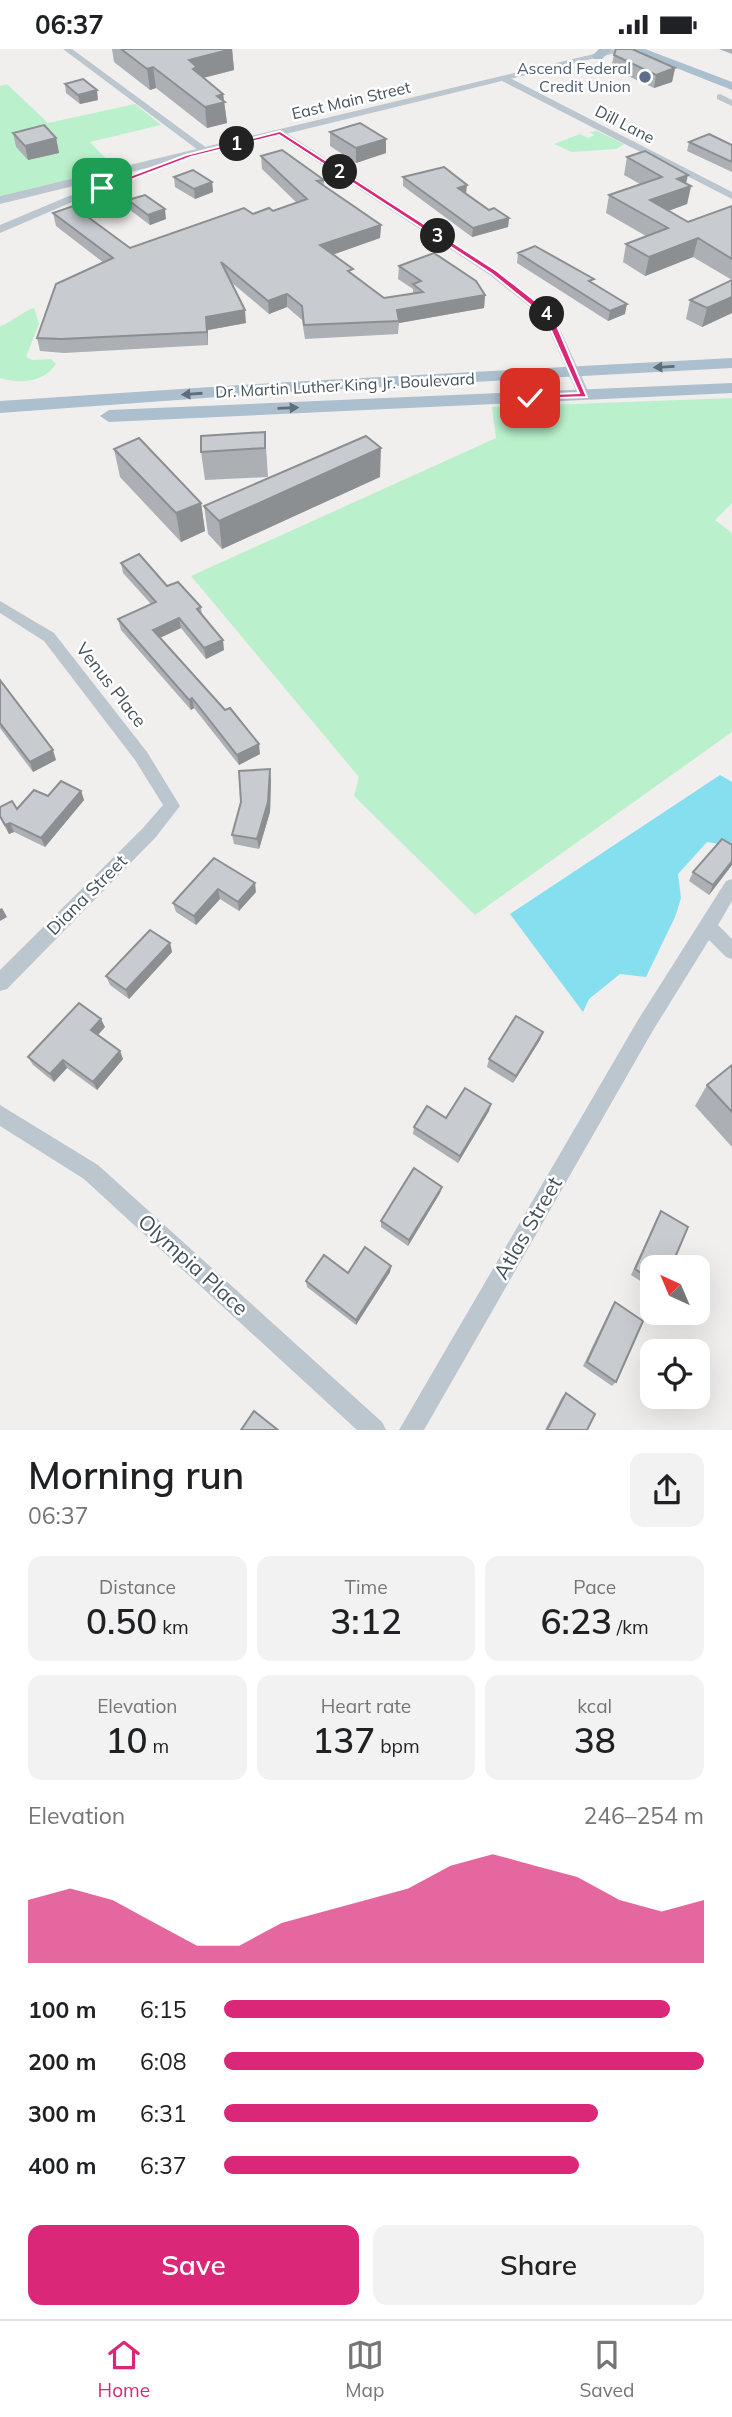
<!DOCTYPE html>
<meta charset="utf-8">
<style>
:root{--surface:#fff;--page:#f2f2f2;--text:#202124;--muted:#757577;--line:#e0e0e0;--accent:#db2777}
body{margin:0;font-family:Mulish,sans-serif;background:var(--page);color:var(--text);height:100vh;display:flex;flex-direction:column;font-size:26px;white-space:nowrap}
*{box-sizing:border-box;margin:0}
p{font-size:23px;color:var(--muted)}
.icon{flex:none;width:38px;height:38px;fill:none;stroke:currentColor;stroke-width:2;stroke-linecap:round;stroke-linejoin:round}
.map{position:relative;height:1381px;overflow:hidden}
.drawer{display:flex;flex-direction:column;background:var(--surface);flex:1}
.drawer>*{flex:none}
.needle{width:46px;rotate:316deg}
.tools{position:absolute;left:640px;top:1206px;display:grid;gap:14px}
.tools a{display:grid;place-items:center;width:70px;height:70px;border-radius:14px;background:var(--surface);box-shadow:0 7px 28px #0002;font-size:35px}
.pin{position:absolute;display:grid;place-items:center;width:60px;height:60px;color:#fff;margin:-30px;border-radius:14px;box-shadow:0 4px 10px #0006}
.km{position:absolute;width:35px;height:35px;margin:-18px;border-radius:50%;background:#222;color:#fff;font-size:19px;line-height:35px;text-align:center}
.round{display:grid;place-items:center;flex:none;width:74px;height:74px;border-radius:14px;background:var(--page)}
.overview{display:flex;align-items:center;justify-content:space-between;height:119px;padding:0 28px}
h1{font-size:38px;font-weight:600;line-height:52px}
.figures{display:grid;grid-template-columns:repeat(3,1fr);gap:10px;height:119px;padding:7px 28px}
.figures div{display:grid;align-content:center;border-radius:14px;background:var(--page);text-align:center}
.figures b{font-size:35px;font-weight:600}
.figures small{font-size:19px;font-weight:400}
.figures p{font-size:19px}
.chart{height:196px;padding:14px 28px}
.chart p{display:flex;justify-content:space-between}
.chart svg{width:100%;height:126px;margin-top:7px;fill:var(--accent);opacity:.7}
.primary-button{display:flex;gap:14px;margin-top:auto;padding:14px 28px}
.primary-button a{flex:1;height:80px;border-radius:14px;background:var(--accent);color:#fff;font-size:28px;font-weight:600;line-height:80px;text-align:center}
.primary-button a+a{background:var(--page);color:var(--text)}
ul{padding:0 28px;list-style:none;font-size:23px}
li{display:grid;grid-template-columns:112px 84px 1fr;align-items:center;height:52px}
li i{height:18px;border-radius:9px;background:var(--accent)}
.status{display:flex;justify-content:space-between;align-items:center;height:49px;padding:0 35px;background:var(--surface);direction:ltr}
.status svg{height:19px;fill:currentColor}
.menu{display:flex;justify-content:space-around;align-items:center;height:98px;border-top:2px solid var(--line);background:var(--surface);font-size:19px;color:var(--muted)}
.menu a{display:grid;justify-items:center;gap:4px}
.menu .on{color:var(--accent)}
.map>svg:first-child{display:block}
</style>
<div class="status"><b>06:37</b><svg viewBox="0 0 49 12"><path d="M0 12V9h3v3zM5 12V6h3v6zM10 12V3h3v9zM15 12V0h3v12zM26 1h20v11H26zM47 4h2v5h-2z"/></svg></div>
<div class="map">
<svg width="732" height="1381" viewBox="0 0 732 1381">
<rect width="100%" height="100%" fill="#f1eeee"/>
<g fill="#baf1cc">
<path d="M7,35L48,74L135,55L161,76L90,93L112,116L103,118L105,122L0,147V37Z"/>
<path d="M597,82L624,95L616,100L572,103L554,95L580,85L588,89L595,86L589,83Z"/>
<path d="M34,259L39,275L26,308L32,311L51,310L56,315C44,334 19,335 0,329V277C13,273 21,263 34,259Z"/>
<path d="M732,349V454L715,471L732,484V683L475,866L354,747L359,728L191,527L496,389L492,358Z"/>
</g>
<path fill="#85dfef" d="M720,726L732,733V797L707,793L678,825L681,849L675,868L646,928L620,925L589,950L583,963L510,865Z"/>
<g fill="none" stroke-linecap="round" stroke-linejoin="round">
<g fill="#bbc6ce" fill-rule="evenodd">
<path d="M63,0H72L208,100V104H202Z"/>
<path d="M502,28H508L732,143V150L502,32Z"/>
<path d="M720,45L732,51V57L717,50V46Z"/>
<path d="M277,82H283L498,222L553,265L590,346L588,349L584,350L578,346L544,269L490,226L277,86Z"/>
<path d="M0,552L54,584L147,703L180,757L155,789L7,940L0,942V921L143,779L163,756L135,711L44,592L0,564Z"/>
<path d="M732,830V852L718,876L732,890V910L726,908L709,891L652,983L424,1381H399L638,971L726,832Z"/>
<path d="M0,1056L98,1116L382,1373L386,1381H357L84,1130L0,1077Z"/>
</g>
<g fill="#bbc6ce" fill-rule="evenodd">
<path d="M615,0H632L0,155V147Z"/>
<path d="M123,129L127,130V134L77,151L0,184V176L69,147Z"/>
</g>
<g fill="#acbfce" fill-rule="evenodd">
<path d="M599,0H612L602,10H594L592,7Z"/>
<path d="M628,0H645L732,33V41Z"/>
<path d="M732,309V319L288,343L0,364V352L288,333Z"/>
<path d="M732,334V344L109,373L100,367L109,361Z"/>
</g>
</g>
<g fill="#acafb4">
<path d="M112,0H232L234,21L203,29L223,45L227,74L207,79L156,39L150,41L114,13Z"/>
<path d="M719,0H732V5Z"/>
<path d="M614,6L675,19L672,33L654,39L611,19Z"/>
<path d="M65,35L98,51L80,55L66,44Z"/>
<path d="M330,83L386,104L356,114L330,97Z"/>
<path d="M13,84L56,89L59,104L28,111L16,98Z"/>
<path d="M689,93L732,96V123L687,102Z"/>
<path d="M261,107L324,131V137L381,176L380,189L333,205L353,226L384,249L413,245V240L398,230L399,217L485,246L484,259L399,274L398,285L305,290L302,271L287,258L269,265L231,233L246,274L208,281V296L64,304L40,302L37,289L104,214L56,177L53,164L130,199L253,165L273,162L297,154L262,120Z"/>
<path d="M627,108L691,137L687,155L668,162L688,173L732,157V231L693,208L645,227L623,213L626,195L646,187L606,164L609,146L640,135L624,126Z"/>
<path d="M174,128L212,133L213,143L195,150L175,138Z"/>
<path d="M403,128L466,145L489,161L509,169L508,178L472,188L403,137Z"/>
<path d="M128,151L166,170L150,176L130,161Z"/>
<path d="M518,204L593,234L625,265L608,272L517,214Z"/>
<path d="M732,231V264L702,278L686,270L690,251Z"/>
<path d="M265,383L268,428L205,431L201,403Z"/>
<path d="M114,400L201,454L205,482L181,493L120,428Z"/>
<path d="M380,428L222,500L208,485L204,457Z"/>
<path d="M121,514L167,537L201,558L202,566L224,601L206,610L181,579L160,589L260,705L239,716L194,659L191,661L121,581L118,570L151,555L123,524Z"/>
<path d="M0,631L56,711L33,723L0,679Z"/>
<path d="M271,731L270,763L259,800L234,795L232,786Z"/>
<path d="M81,742L84,751L45,798L14,783L9,785L0,769V758L17,760L48,747Z"/>
<path d="M732,796V816L709,846L689,832L693,823Z"/>
<path d="M214,809L256,843L239,862L220,850L196,876L176,863L173,854Z"/>
<path d="M170,894L172,903L129,950L110,936L106,927Z"/>
<path d="M105,978L98,986L120,1002L123,1010L97,1041L67,1019L54,1033L33,1016L28,1008Z"/>
<path d="M543,983L540,991L513,1034L487,1018L489,1010Z"/>
<path d="M732,1016V1098L695,1057L707,1036Z"/>
<path d="M489,1062L458,1114L413,1085L414,1078L446,1069Z"/>
<path d="M442,1138L440,1144L408,1197L381,1178V1172Z"/>
<path d="M661,1162L653,1218V1240L631,1226L657,1169Z"/>
<path d="M391,1217L390,1223L356,1276L307,1238L306,1232Z"/>
<path d="M615,1253L616,1333L612,1337L583,1317L611,1259Z"/>
<path d="M566,1344L587,1381H545L562,1348Z"/>
</g>
<g fill="#8c8f92">
<path d="M232,0L234,21L199,30L189,11Z"/>
<path d="M153,18L156,39L150,41L147,20Z"/>
<path d="M675,19L672,33L654,39L656,26Z"/>
<path d="M97,41L98,51L80,55L78,46Z"/>
<path d="M223,45L227,74L207,79L205,58L217,47Z"/>
<path d="M56,89L59,104L28,111L25,97Z"/>
<path d="M386,90V104L356,114V99Z"/>
<path d="M688,126L685,139L691,137L687,155L649,169L650,151L677,130Z"/>
<path d="M212,133L213,143L195,150L194,140Z"/>
<path d="M467,136L466,145L458,139Z"/>
<path d="M165,160L166,170L150,176L148,166Z"/>
<path d="M509,169L508,178L472,188L473,179Z"/>
<path d="M381,176L380,189L321,210L320,196Z"/>
<path d="M698,189L693,208L645,227L649,208Z"/>
<path d="M287,245V258L269,265L268,252Z"/>
<path d="M485,246L484,259L399,274L397,261Z"/>
<path d="M732,248V264L702,278L707,259Z"/>
<path d="M627,255L625,265L608,272L610,262Z"/>
<path d="M245,261L246,274L208,281V296L206,268Z"/>
<path d="M381,399L380,428L222,500L219,472Z"/>
<path d="M201,454L205,482L181,493L176,464Z"/>
<path d="M179,569L181,579L155,591L153,581Z"/>
<path d="M223,591L224,601L206,610L204,599Z"/>
<path d="M192,649L194,659L191,661L189,651Z"/>
<path d="M259,695L260,705L239,716L237,706Z"/>
<path d="M53,701L56,711L33,723L30,713Z"/>
<path d="M270,720L271,731L270,763L259,800L257,790Z"/>
<path d="M81,742L84,751L45,798L41,789Z"/>
<path d="M10,774L14,783L9,785L5,776Z"/>
<path d="M732,812V816L709,846L713,836Z"/>
<path d="M255,834L256,843L239,862L238,853Z"/>
<path d="M218,840L220,850L196,876L194,867Z"/>
<path d="M2,859L7,868L0,872V860Z"/>
<path d="M170,894L172,903L129,950L126,941Z"/>
<path d="M101,970L105,978L95,989L91,981Z"/>
<path d="M543,983L540,991L513,1034L516,1027Z"/>
<path d="M120,1002L123,1010L97,1041L93,1033Z"/>
<path d="M63,1011L67,1019L54,1033L50,1025Z"/>
<path d="M491,1055L489,1062L458,1114L460,1107Z"/>
<path d="M442,1138L440,1144L408,1197L409,1191Z"/>
<path d="M391,1217L390,1223L356,1276V1271Z"/>
</g>
<g fill="#c8ccd1" stroke="#8c8f92" stroke-width="2">
<path d="M121,0H232L189,11L197,18L193,20L223,45L217,47L225,53L205,58L153,18L147,20Z"/>
<path d="M616,0H632L675,19L656,26L614,6Z"/>
<path d="M83,30L97,41L78,46L65,35Z"/>
<path d="M360,74L386,90L356,99L330,83Z"/>
<path d="M44,76L56,89L25,97L13,84Z"/>
<path d="M709,85L732,96V113L689,93Z"/>
<path d="M282,101L324,131L317,132L381,176L320,196L353,220L348,222L384,249L423,243L413,235L421,232L399,217L434,204L476,232L485,246L397,261L399,272L304,276L302,257L287,245L268,252L221,213L245,261L206,268L207,283L61,290L37,289L56,235L113,209L53,164L73,157L130,199L244,159L253,165L269,159L273,162L307,150L261,107Z"/>
<path d="M645,102L688,126L677,130L691,137L650,151L688,173L732,157V210L698,189L649,208L626,195L668,179L609,146L662,128L627,108Z"/>
<path d="M444,118L467,136L458,139L489,161L494,159L509,169L473,179L403,128Z"/>
<path d="M193,121L212,133L194,140L174,128Z"/>
<path d="M145,146L165,160L148,166L128,151Z"/>
<path d="M535,197L594,230L589,232L627,255L610,262L518,204Z"/>
<path d="M732,231V248L707,259L690,251Z"/>
<path d="M265,383V399L201,403V387Z"/>
<path d="M366,387L381,399L219,472L204,457Z"/>
<path d="M139,389L201,454L176,464L114,400Z"/>
<path d="M139,505L167,537L178,533L201,558L197,560L223,591L204,599L179,569L153,581L225,661L230,659L259,695L237,706L192,649L189,651L118,570L156,553L121,514Z"/>
<path d="M0,631L53,701L30,713L0,674Z"/>
<path d="M270,720L268,753L257,790L232,786L241,753L239,722Z"/>
<path d="M61,732L81,742L41,789L10,774L5,776L0,767V758L12,752L17,760L34,741L48,747Z"/>
<path d="M722,790L732,796V812L713,836L693,823Z"/>
<path d="M214,809L255,834L238,853L218,840L194,867L173,854Z"/>
<path d="M150,881L170,894L126,941L106,927Z"/>
<path d="M79,954L101,970L91,981L120,1002L93,1033L63,1011L50,1025L28,1008Z"/>
<path d="M516,967L543,983L516,1027L489,1010Z"/>
<path d="M732,1016V1063L707,1036Z"/>
<path d="M465,1039L491,1055L460,1107L414,1078L427,1057L446,1069Z"/>
<path d="M414,1119L442,1138L409,1191L381,1172Z"/>
<path d="M661,1162L688,1178L671,1218H653V1232L635,1220Z"/>
<path d="M365,1198L391,1217L356,1271L306,1232L324,1206L348,1224Z"/>
<path d="M615,1253L643,1272L616,1333L587,1313Z"/>
<path d="M566,1344L595,1365L587,1381H547Z"/>
<path d="M254,1362L278,1381H241Z"/>
</g>
<defs><path id="oneway-solid" d="M-6-.8H1V-3.2L6.5 0L1 3.2V.8H-6Z" transform="scale(1.75)"/></defs>
<g fill="#5f6e78">
<use href="#oneway-solid" transform="translate(664 318) rotate(177)"/>
<use href="#oneway-solid" transform="translate(192 345) rotate(176)"/>
<use href="#oneway-solid" transform="translate(288 359) rotate(-2)"/>
</g>
<path fill="#db2777" stroke="#fff" stroke-width="2" d="M280,82L497,222L552,265L587,348L527,350L530,346L579,344L545,268L492,225L279,86L191,108L104,141L98,139L186,106Z"/>
<circle fill="#5c6f8a" stroke="#fff" stroke-width="2.5" cx="645" cy="28" r="7"/>
<g text-anchor="middle" stroke-width="5" stroke-linejoin="round" paint-order="stroke">
<g font-size="16" fill="#4e5e75" stroke="#fff" text-anchor="end">
<text x="631" y="25">Ascend Federal<tspan x="631" dy="18">Credit Union</tspan></text>
</g>
<g font-size="16" fill="#45535c" stroke="#fff">
<text transform="translate(351 51) rotate(-13)" y="6">East Main Street</text>
<text transform="translate(625 75) rotate(27)" y="6">Dill Lane</text>
<text transform="translate(345 336) rotate(-3)" y="6">Dr. Martin Luther King Jr. Boulevard</text>
</g>
<g font-size="18" fill="#45535c" stroke="#fff">
<text transform="translate(111 636) rotate(52)" y="6">Venus Place</text>
<text transform="translate(87 846) rotate(-45)" y="6">Diana Street</text>
</g>
<g font-size="21" fill="#45535c" stroke="#fff">
<text transform="translate(528 1179) rotate(-60)" y="7">Atlas Street</text>
<text transform="translate(193 1216) rotate(42)" y="7">Olympia Place</text>
</g>
</g>
</svg>
<div class="tools">
<a><svg class="needle" viewBox="-14 -14 28 28"><path d="M0-13l5 13h-10z" fill="#e53935"/><path d="M0 13l5-13h-10z" fill="#757577"/></svg></a>
<a><svg class="icon" aria-label="locate" viewBox="0 0 24 24"><circle cx="12" cy="12" r="6"/><path d="M12 2v4M12 18v4M2 12h4M18 12h4"/></svg></a>
</div>
<div class="pin" style="left:102px;top:139px;background:#1e9e55"><svg class="icon" aria-label="arrive" viewBox="0 0 24 24"><path d="M6 21V4h12l-3 4 3 4H6"/></svg></div>
<div class="pin" style="left:530px;top:349px;background:#d93025"><svg class="icon" aria-label="check" viewBox="0 0 24 24"><path d="M5 12l5 5 9-10"/></svg></div>
<b class="km" style="left:237px;top:95px">1</b>
<b class="km" style="left:340px;top:123px">2</b>
<b class="km" style="left:438px;top:187px">3</b>
<b class="km" style="left:547px;top:265px">4</b>
</div>
<section class="drawer">
<div class="overview"><div><h1>Morning run</h1><p>06:37</p></div><a class="round"><svg class="icon" aria-label="share" viewBox="0 0 24 24"><path d="M12 15V3M7 8l5-5 5 5M5 13v7h14v-7"/></svg></a></div>
<div class="figures">
<div><p>Distance</p><b>0.50<small> km</small></b></div>
<div><p>Time</p><b>3:12</b></div>
<div><p>Pace</p><b>6:23<small> /km</small></b></div>
</div>
<div class="figures">
<div><p>Elevation</p><b>10<small> m</small></b></div>
<div><p>Heart rate</p><b>137<small> bpm</small></b></div>
<div><p>kcal</p><b>38</b></div>
</div>
<div class="chart"><p><span>Elevation</span>246–254 m</p>
<svg viewBox="0 0 160 44" preserveAspectRatio="none"><path d="M0 44V22L10 18L20 22L30 30L40 38L50 38L60 30L70 26L80 22L90 18L100 10L110 6L120 10L130 14L140 22L150 26L160 22V44z"/></svg>
</div>
<ul>
<li><b>100 m</b>6:15<i style="width:93%"></i></li>
<li><b>200 m</b>6:08<i style="width:100%"></i></li>
<li><b>300 m</b>6:31<i style="width:78%"></i></li>
<li><b>400 m</b>6:37<i style="width:74%"></i></li>
</ul>
<div class="primary-button"><a>Save</a><a>Share</a></div>
</section>
<nav class="menu">
<a class="on"><svg class="icon" aria-label="home" viewBox="0 0 24 24"><path d="M3 11l9-7 9 7M6 9v11h12V9"/></svg>Home</a>
<a><svg class="icon" aria-label="map" viewBox="0 0 24 24"><path d="M3 6l6-2 6 2 6-2v14l-6 2-6-2-6 2zM9 4v14M15 6v14"/></svg>Map</a>
<a><svg class="icon" aria-label="saved" viewBox="0 0 24 24"><path d="M7 4h10v16l-5-4-5 4z"/></svg>Saved</a>
</nav>
